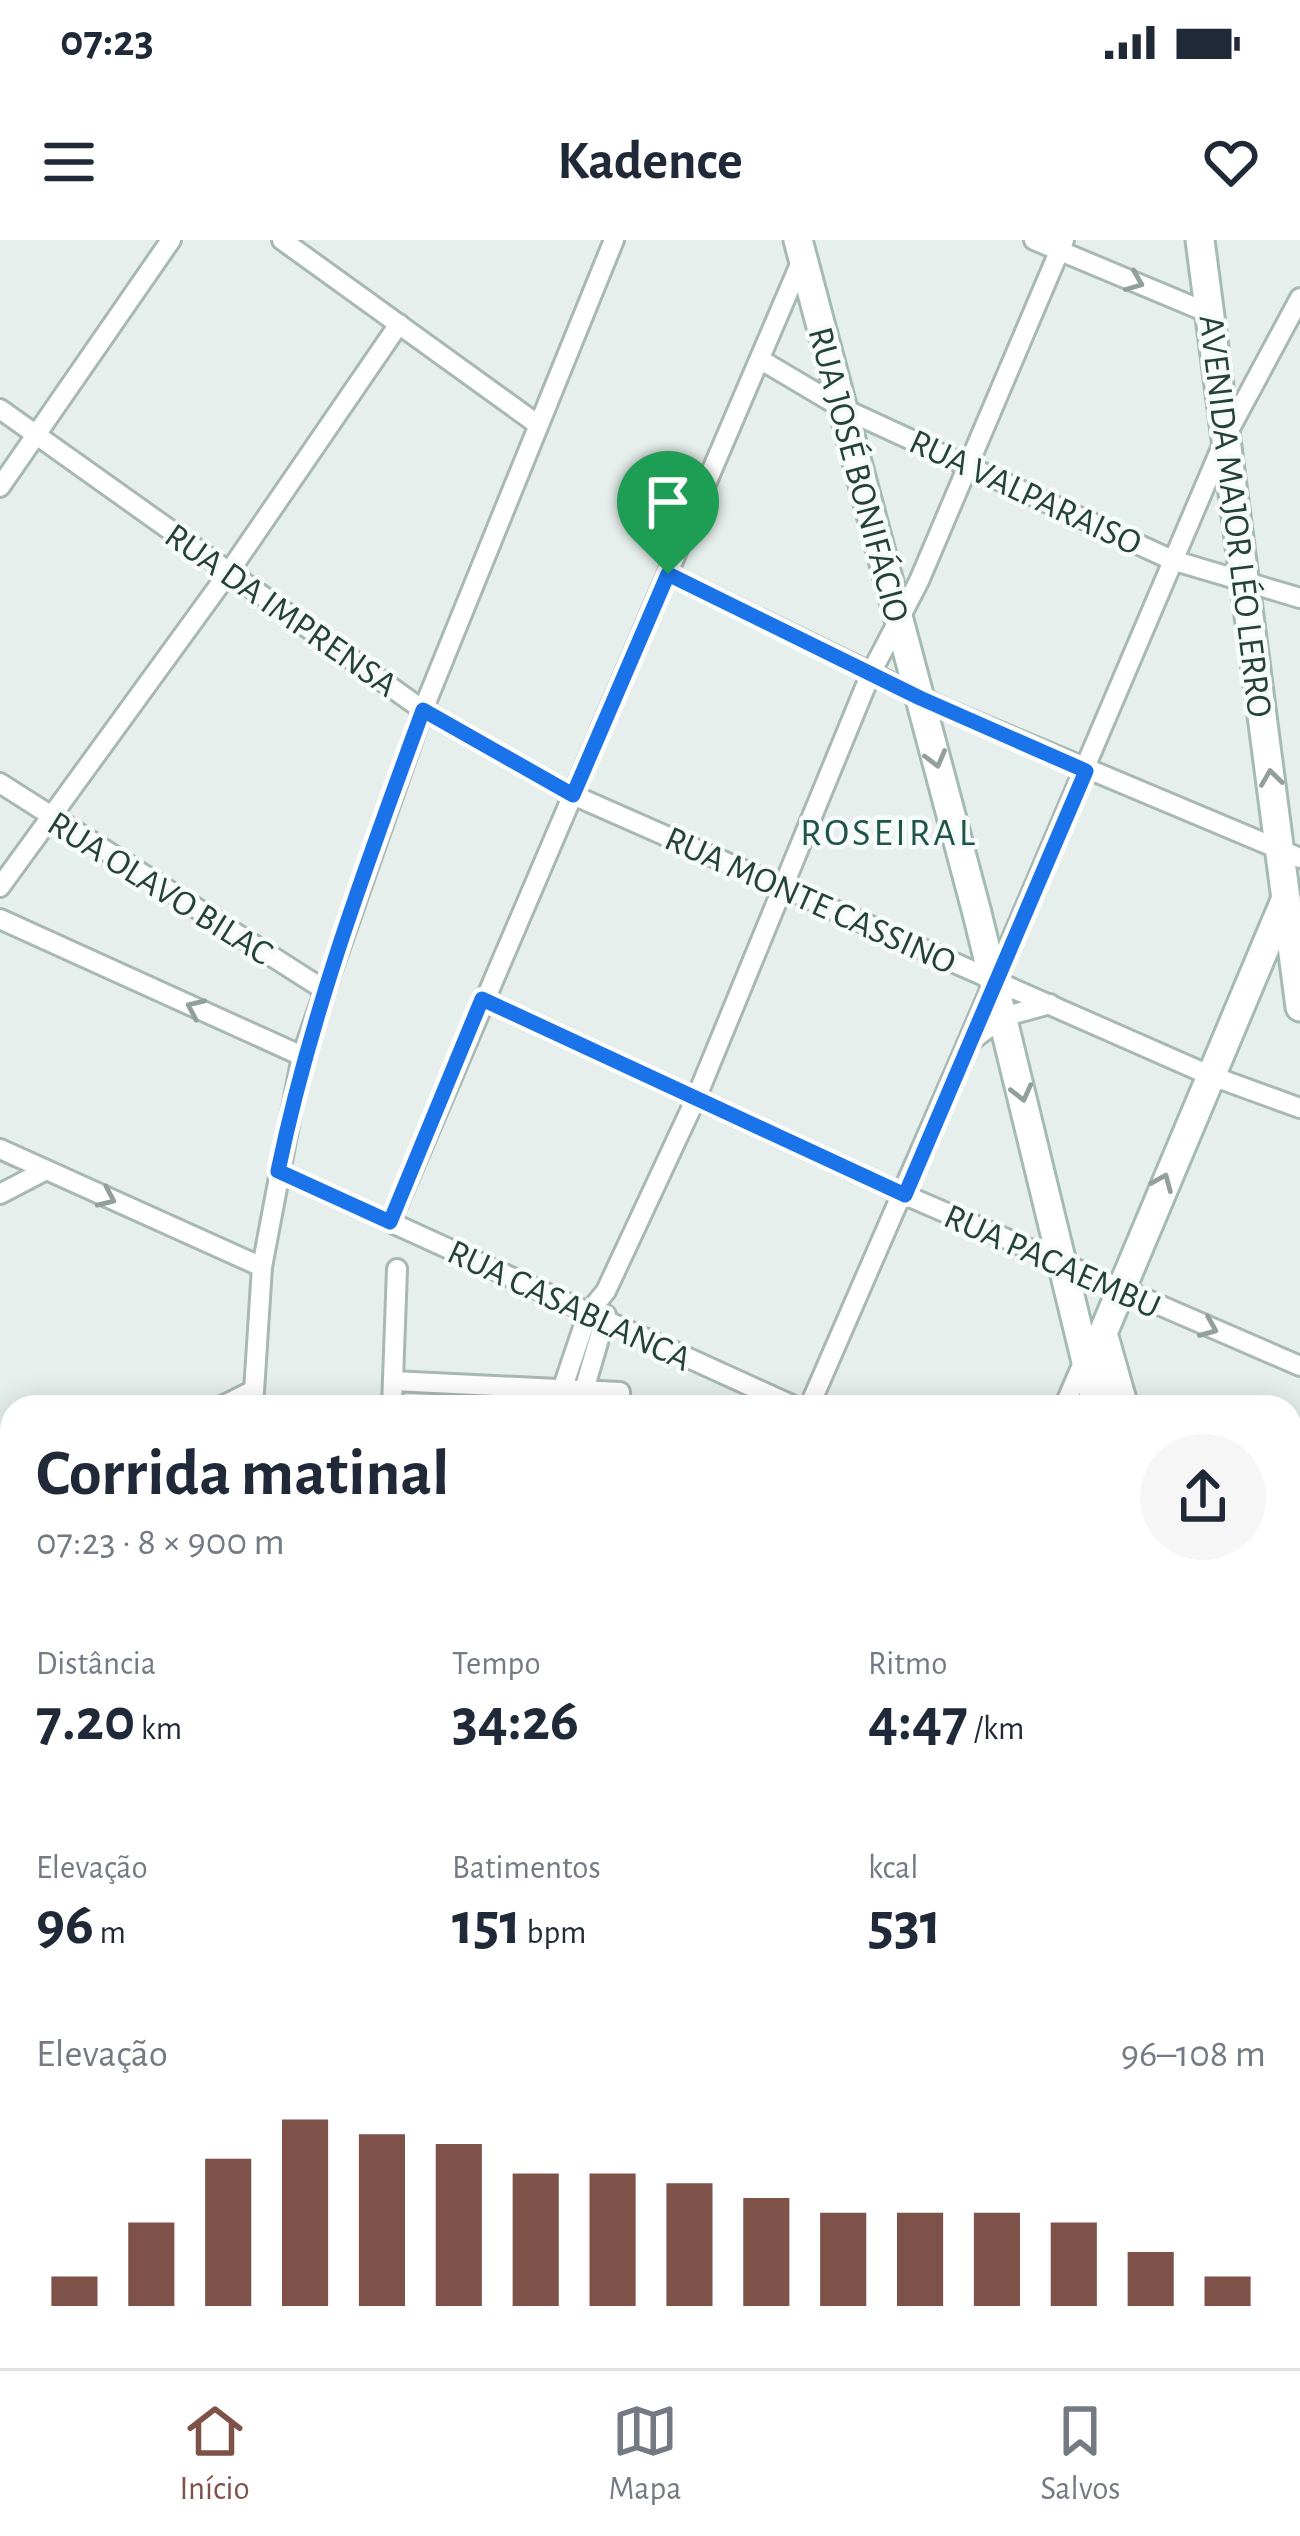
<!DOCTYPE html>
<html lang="pt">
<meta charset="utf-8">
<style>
:root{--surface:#fff;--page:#f6f6f7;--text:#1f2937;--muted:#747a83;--line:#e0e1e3;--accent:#7f5249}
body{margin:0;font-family:"Alegreya Sans",sans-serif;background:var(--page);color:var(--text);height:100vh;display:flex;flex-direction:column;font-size:45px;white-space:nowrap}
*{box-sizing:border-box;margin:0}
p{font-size:39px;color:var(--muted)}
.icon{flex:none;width:66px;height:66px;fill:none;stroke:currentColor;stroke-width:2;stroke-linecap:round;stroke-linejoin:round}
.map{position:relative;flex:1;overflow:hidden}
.sheet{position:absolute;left:0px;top:1155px;width:1302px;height:975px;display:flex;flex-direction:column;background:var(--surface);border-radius:36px 36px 0 0;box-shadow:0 6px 30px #0003}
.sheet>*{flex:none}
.pin{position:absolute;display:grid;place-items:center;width:102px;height:102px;color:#fff;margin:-123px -51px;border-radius:50% 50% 50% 0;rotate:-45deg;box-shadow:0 0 12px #0007}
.pin .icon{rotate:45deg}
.round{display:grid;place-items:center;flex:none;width:126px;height:126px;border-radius:63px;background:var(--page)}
.headline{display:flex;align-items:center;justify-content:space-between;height:204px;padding:0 36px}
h1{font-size:66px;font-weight:700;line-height:90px}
.metrics{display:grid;grid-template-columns:repeat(3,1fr);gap:18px;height:204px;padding:12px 36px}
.metrics div{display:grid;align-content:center}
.metrics b{font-size:60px;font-weight:700}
.metrics small{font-size:33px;font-weight:400}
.metrics p{font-size:33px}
.chart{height:336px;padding:24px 36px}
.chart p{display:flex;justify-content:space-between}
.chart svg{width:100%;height:216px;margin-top:12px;stroke:var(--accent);stroke-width:6}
.status{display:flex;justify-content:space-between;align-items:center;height:84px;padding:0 60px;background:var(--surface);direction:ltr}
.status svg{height:33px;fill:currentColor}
header{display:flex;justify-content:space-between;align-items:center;height:156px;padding:0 36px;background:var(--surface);font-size:54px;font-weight:700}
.tabs{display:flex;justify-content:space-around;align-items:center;height:168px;border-top:3px solid var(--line);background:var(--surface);font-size:33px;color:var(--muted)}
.tabs a{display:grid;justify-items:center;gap:6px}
.tabs .current{color:var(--accent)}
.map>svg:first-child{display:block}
</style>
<div class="status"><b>07:23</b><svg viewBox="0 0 49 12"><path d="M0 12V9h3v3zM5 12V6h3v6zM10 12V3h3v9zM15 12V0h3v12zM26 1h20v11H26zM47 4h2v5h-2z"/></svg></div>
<header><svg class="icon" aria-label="menu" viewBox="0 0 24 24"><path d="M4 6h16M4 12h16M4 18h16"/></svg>Kadence<svg class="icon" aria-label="heart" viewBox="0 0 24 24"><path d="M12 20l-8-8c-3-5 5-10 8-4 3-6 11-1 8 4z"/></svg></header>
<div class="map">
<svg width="1300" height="2128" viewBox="0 0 1300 2128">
<rect width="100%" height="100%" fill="#e6efeb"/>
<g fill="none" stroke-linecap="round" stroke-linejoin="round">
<defs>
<g id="lane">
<path d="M836,2128L840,2118"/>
<path d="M857,2128L860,2118"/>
</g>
<g id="street">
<path d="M282,0L537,184"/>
<path d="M1034,0L1211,74"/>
<path d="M761,120L842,168L1172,320L1300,358"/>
<path d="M0,169L423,470L573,555L1209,835L1300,868"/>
<path d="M0,247L171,0"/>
<path d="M668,334L943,468L1300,618"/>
<path d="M0,543L323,749"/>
<path d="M0,647L229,332L399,84"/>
<path d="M0,679L302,816"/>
<path d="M482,759L905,955L1300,1126"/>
<path d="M967,804L1228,192L1300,58"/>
<path d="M0,909L262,1027"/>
<path d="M278,931L796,1167"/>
<path d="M0,954L46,930"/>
<path d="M390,982L804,15"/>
<path d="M393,1141L620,1152L621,1167"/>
<path d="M562,1150L588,1073L606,1051L697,856L871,433L919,341L1064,0"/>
<path d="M584,1150L606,1075"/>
<path d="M220,1167L254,1150"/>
<path d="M253,1167L262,1027L302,816L423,470L614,0"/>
<path d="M392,1167L397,1029"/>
<path d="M809,1167L967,804L1003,777L1050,764"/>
<path d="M1064,1167L1085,1118"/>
<path d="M0,1276L12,1270"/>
<path d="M1290,1392L1300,1397"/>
<path d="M0,1580L12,1574"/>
<path d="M0,1739L12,1763"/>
<path d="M0,1888L12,1882"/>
<path d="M615,2128L618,2118"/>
</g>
<g id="secondary">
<path d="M798,0L977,673L1097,1167"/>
<path d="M1200,0L1300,767"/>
<path d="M1124,1167L1103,1093L1286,658"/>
<path d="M1290,1462L1300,1457"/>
<path d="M1290,1671L1300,1685"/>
<path d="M1290,1736L1300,1722"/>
<path d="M1290,1758L1300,1762"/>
<path d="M1290,1984L1300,1922"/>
<path d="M1,2128L21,2118"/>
<path d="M568,2128L587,2118"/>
<path d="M969,2128L971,2118"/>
<path d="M1266,2128L1268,2118"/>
</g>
<g id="highway">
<path d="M1290,1596L1300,1590"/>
<path d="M1290,1628L1300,1623"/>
<path d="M227,2118L265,2124"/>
<path d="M307,2128L327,2118"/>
</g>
</defs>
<use href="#lane" stroke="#a8b8b2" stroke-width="15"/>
<use href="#street" stroke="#a8b8b2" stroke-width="24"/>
<use href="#secondary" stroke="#a4bbb3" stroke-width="33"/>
<use href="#highway" stroke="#c2cac8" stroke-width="42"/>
<use href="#lane" stroke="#fff" stroke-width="9"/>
<use href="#street" stroke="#fff" stroke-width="18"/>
<use href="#secondary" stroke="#fff" stroke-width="27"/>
<use href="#highway" stroke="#2f6f62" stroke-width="36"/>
</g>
<defs><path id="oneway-chevron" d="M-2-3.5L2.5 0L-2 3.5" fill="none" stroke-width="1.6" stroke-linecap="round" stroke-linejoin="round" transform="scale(3)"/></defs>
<g stroke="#92a09c">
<use href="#oneway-chevron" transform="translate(1135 42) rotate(22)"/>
<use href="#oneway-chevron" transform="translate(936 519) rotate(75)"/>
<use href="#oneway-chevron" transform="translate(1271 538) rotate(-98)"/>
<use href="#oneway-chevron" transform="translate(195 768) rotate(-156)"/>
<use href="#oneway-chevron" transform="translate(1022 853) rotate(76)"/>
<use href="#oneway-chevron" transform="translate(1163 942) rotate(-67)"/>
<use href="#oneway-chevron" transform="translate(107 958) rotate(24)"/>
<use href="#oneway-chevron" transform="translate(1209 1088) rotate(23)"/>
</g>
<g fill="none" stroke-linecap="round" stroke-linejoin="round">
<defs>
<path id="route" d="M668,334L920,458L1086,531L905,955L482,759L390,982L278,931C311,772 367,623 423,470L573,555Z"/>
</defs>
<use href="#route" stroke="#fff" stroke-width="24"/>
<use href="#route" stroke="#1a73e8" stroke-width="15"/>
</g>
<g text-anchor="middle" stroke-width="9" stroke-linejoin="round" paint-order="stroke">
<g font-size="36" fill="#24423a" stroke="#f7fbf9">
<text transform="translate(860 234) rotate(75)" y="13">RUA JOSÉ BONIFÁCIO</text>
<text transform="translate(1026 251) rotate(25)" y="13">RUA VALPARAISO</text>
<text transform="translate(1237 276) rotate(83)" y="13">AVENIDA MAJOR LÉO LERRO</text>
<text transform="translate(282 369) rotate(35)" y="13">RUA DA IMPRENSA</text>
<text transform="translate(161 647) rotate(32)" y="13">RUA OLAVO BILAC</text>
<text transform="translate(811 659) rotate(24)" y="13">RUA MONTE CASSINO</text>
<text transform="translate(1053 1020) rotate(24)" y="13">RUA PACAEMBU</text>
<text transform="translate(570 1064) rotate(25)" y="13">RUA CASABLANCA</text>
</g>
<g font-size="39" letter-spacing="3" fill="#1f5548" stroke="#f7fbf9">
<text x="889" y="605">ROSEIRAL</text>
</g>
</g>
</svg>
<div class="pin" style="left:668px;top:334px;background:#1e9e55"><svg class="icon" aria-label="arrive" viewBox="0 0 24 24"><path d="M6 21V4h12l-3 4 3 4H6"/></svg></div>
<section class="sheet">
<div class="headline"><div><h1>Corrida matinal</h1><p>07:23 · 8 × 900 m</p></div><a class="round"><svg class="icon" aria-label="share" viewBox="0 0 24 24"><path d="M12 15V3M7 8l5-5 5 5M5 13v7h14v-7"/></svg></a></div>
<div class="metrics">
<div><p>Distância</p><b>7.20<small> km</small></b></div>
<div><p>Tempo</p><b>34:26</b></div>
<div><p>Ritmo</p><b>4:47<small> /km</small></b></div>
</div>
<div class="metrics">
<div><p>Elevação</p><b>96<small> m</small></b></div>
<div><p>Batimentos</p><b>151<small> bpm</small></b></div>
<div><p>kcal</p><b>531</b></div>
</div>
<div class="chart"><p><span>Elevação</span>96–108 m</p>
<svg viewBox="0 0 160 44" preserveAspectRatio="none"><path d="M5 44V38M15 44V27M25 44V14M35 44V6M45 44V9M55 44V11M65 44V17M75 44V17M85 44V19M95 44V22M105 44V25M115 44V25M125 44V25M135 44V27M145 44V33M155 44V38"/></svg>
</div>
</section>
</div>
<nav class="tabs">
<a class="current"><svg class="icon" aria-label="home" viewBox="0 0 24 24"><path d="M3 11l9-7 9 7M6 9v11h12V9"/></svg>Início</a>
<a><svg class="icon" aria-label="map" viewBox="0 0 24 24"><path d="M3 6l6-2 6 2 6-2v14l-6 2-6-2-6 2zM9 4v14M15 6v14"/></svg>Mapa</a>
<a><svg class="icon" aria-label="saved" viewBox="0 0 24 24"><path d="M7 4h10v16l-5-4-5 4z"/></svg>Salvos</a>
</nav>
